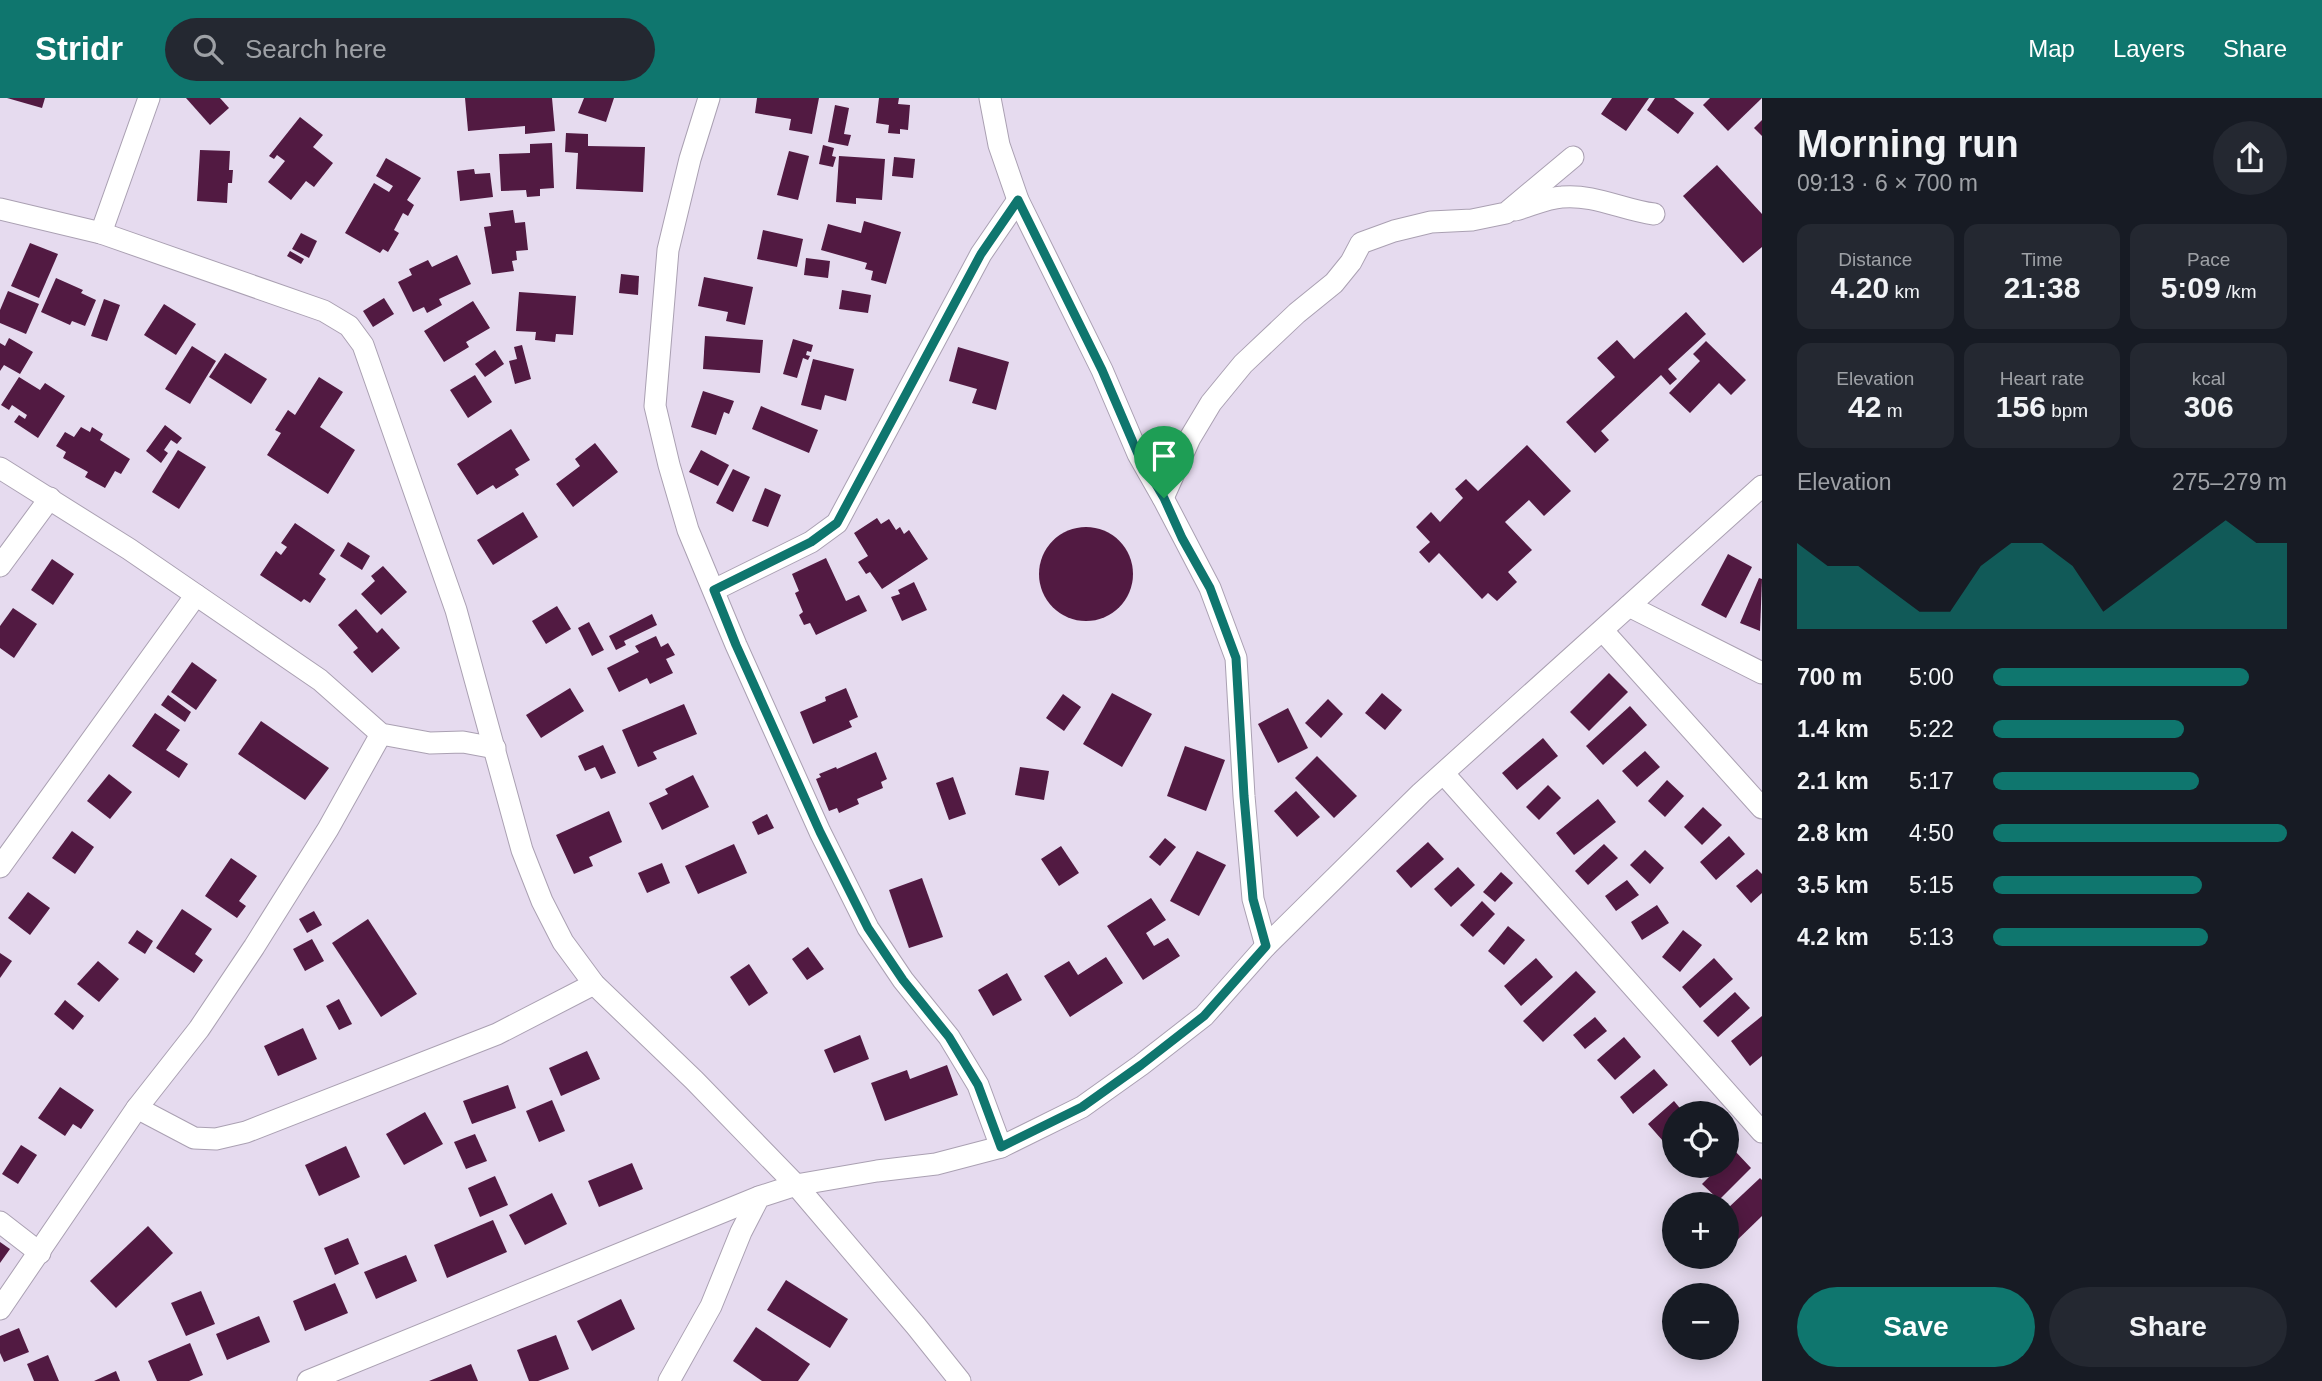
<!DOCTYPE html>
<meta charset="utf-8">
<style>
:root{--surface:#171b24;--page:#242831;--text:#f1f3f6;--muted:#9ea1a6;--accent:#0f766e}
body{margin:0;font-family:Arial,sans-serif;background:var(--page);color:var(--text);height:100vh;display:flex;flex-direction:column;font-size:26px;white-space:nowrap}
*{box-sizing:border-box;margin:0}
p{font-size:23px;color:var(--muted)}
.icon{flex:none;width:38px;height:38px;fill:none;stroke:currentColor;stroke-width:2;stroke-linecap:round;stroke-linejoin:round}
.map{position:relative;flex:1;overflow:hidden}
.side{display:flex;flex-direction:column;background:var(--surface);width:560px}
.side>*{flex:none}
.controls{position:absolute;left:1662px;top:1003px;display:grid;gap:14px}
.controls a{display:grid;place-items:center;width:77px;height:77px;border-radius:50%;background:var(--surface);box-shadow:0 4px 18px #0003;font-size:35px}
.pin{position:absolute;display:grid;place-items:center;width:60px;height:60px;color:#fff;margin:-72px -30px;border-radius:50% 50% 50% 0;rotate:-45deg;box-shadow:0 0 7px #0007}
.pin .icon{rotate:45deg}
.round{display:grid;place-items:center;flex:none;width:74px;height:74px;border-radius:37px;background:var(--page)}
.head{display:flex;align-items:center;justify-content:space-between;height:119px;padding:0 35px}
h1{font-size:38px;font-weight:700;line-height:52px}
.figures{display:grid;grid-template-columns:repeat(3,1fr);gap:10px;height:119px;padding:7px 35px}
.figures div{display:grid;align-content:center;border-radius:14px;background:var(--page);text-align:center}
.figures b{font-size:30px;font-weight:700}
.figures small{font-size:19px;font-weight:400}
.figures p{font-size:19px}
.chart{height:196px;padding:14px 35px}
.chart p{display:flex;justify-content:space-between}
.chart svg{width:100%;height:126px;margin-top:7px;fill:var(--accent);opacity:.7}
.button{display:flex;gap:14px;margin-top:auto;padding:14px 35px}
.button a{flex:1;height:80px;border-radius:42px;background:var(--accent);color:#fff;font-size:28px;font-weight:700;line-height:80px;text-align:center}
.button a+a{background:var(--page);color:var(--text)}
ul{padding:0 35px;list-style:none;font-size:23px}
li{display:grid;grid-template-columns:112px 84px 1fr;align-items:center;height:52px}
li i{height:18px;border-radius:9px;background:var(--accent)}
header{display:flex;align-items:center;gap:42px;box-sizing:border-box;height:98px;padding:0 35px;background:var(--accent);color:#fff}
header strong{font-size:33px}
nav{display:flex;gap:38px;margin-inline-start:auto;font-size:24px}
.search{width:490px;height:63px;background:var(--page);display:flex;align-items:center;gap:18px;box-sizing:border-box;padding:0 24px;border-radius:38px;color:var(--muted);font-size:26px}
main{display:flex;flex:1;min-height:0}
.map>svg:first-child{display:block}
</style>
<header>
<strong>Stridr</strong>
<div class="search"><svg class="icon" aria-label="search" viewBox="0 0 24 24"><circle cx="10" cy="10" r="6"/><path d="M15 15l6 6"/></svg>Search here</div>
<nav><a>Map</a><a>Layers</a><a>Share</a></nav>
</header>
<main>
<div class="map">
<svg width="1762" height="1283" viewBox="0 0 1762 1283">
<rect width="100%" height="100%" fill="#e6dbef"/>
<g fill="#521a42">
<path d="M7,0H45L42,10Z"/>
<path d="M186,0H220L229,10L210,27Z"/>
<path d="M465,0H552L555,33L525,36V28L468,33Z"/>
<path d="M584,0H614L606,24L578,15Z"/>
<path d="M757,0H819L812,36L789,32L791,21L755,15Z"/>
<path d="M879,0H899L898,6L910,7L908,32L900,31V36L888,35L889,27L876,25Z"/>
<path d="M1612,0H1649L1626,33L1601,16Z"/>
<path d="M1655,0H1674L1694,15L1678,36L1647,12Z"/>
<path d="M1710,0H1762L1728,33L1703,7Z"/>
<path d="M835,7L849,10L844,36L851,37L848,48L828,44Z"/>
<path d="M300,19L323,37L313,49L333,65L314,89L306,83L291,102L268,84L285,63L277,57L274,61L269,58Z"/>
<path d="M1762,22V38L1754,30Z"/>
<path d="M566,35L588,36V48L645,49L643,94L576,91L578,55L565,54Z"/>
<path d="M552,45L554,90L540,91V98L527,99L526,92L501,93L499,56L530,55V46Z"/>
<path d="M823,47L834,50L832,58L836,59L833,69L819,66Z"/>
<path d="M200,52L230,53L229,72H233L232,85H228L227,105L197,103Z"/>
<path d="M789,53L809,58L798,102L777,97Z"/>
<path d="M839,58L885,61L882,102L856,100V106L836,104Z"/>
<path d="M894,59L915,61L913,80L892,78Z"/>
<path d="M386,60L421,80L407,102L414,107L408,118L403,115L394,132L399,135L388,154L383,151L380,155L345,135L374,85L389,94L393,88L376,78Z"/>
<path d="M1717,67L1762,116V149L1743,165L1683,98Z"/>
<path d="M474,71L475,76L490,75L493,99L460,103L457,73Z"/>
<path d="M513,112L515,125L525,124L528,152L516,153L517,162L512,163L514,173L492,176L484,129L491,128L489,115Z"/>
<path d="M864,123L901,134L886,186L871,182L873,173L865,171L867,165L821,152L828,126L861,135Z"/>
<path d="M763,132L803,141L797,169L757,161Z"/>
<path d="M301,135L317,143L309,160L292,151Z"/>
<path d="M30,145L58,156L39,200L11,188Z"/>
<path d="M290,153L304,161L301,166L287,158Z"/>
<path d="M457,157L471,186L439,201L442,207L427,215L424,209L413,214L398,184L412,177L409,171L428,162L432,169Z"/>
<path d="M806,160L830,163L828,180L804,177Z"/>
<path d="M621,176L639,178L638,197L619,195Z"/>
<path d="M704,179L753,189L745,227L726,223L728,214L698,208Z"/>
<path d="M56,180L83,192L81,195L96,202L85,228L72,223L70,227L41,214Z"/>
<path d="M842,192L871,197L868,215L839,211Z"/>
<path d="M8,193L39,206L26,236L0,225V212Z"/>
<path d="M519,194L576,198L573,237L556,236L555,244L535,242L536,234L516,233Z"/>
<path d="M384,200L394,216L373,229L363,213Z"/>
<path d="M104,201L120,207L107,243L91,238Z"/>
<path d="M473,203L490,230L466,244L469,249L444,264L424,233Z"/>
<path d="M164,206L196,226L176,257L144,237Z"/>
<path d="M1686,214L1706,236L1668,271L1677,281L1670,287L1661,277L1601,333L1609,342L1595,355L1566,324L1615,279L1597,260L1617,242L1634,261Z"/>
<path d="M705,238L763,242L760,275L703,271Z"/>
<path d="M9,240L33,254L20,276L4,267L0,273V245L5,248Z"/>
<path d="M793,241L813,247L811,254L807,253L806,257L810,258L808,262L803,260L797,280L783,276Z"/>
<path d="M1706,243L1746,282L1731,297L1719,285L1690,315L1669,295L1700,263L1693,256Z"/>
<path d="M522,247L531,281L515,286L509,263L517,261L514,249Z"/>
<path d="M192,248L216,263L190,306L165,291Z"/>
<path d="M958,249L1009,264L996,312L972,305L977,291L949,283Z"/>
<path d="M495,252L504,266L485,279L475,266Z"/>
<path d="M225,255L267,281L251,306L209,279Z"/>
<path d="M813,261L854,271L846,303L825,297L821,312L801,307Z"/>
<path d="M475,277L492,304L468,320L450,292Z"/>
<path d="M19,279L40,292L45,285L65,298L38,340L14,324L19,317L25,321L27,317L12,307L9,312L1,307Z"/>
<path d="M319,279L343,294L320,329L355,352L328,396L267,357L281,335L275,332L288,312L295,317Z"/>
<path d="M703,293L734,303L729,316L724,314L716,337L691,329Z"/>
<path d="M761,308L818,332L809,355L752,331Z"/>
<path d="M165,327L182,340L177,346L171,342L164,352L168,355L161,365L146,353Z"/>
<path d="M81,329L90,334L92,329L103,336L100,342L130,361L121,376L115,373L105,390L85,379L88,374L63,360L66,354L56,348L65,334L74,339Z"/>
<path d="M511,331L530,362L515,371L519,377L496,391L493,387L477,397L457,366Z"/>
<path d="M595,345L618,374L573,409L556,386L580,368L575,361Z"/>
<path d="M1527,347L1571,393L1544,418L1529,402L1505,424L1532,452L1508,474L1517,484L1497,503L1488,495L1482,501L1439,455L1429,465L1419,454L1430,444L1416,429L1431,414L1440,424L1463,400L1455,391L1466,381L1478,393Z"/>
<path d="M178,352L206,369L179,411L152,394Z"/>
<path d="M701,352L729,367L718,388L689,374Z"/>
<path d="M733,371L750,379L733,414L716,405Z"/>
<path d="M765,390L781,397L768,429L752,423Z"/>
<path d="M523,414L538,439L493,467L477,442Z"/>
<path d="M877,420L881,426L889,421L896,432L900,429L904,436L909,432L928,461L882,491L870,474L866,476L858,464L868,458L854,435Z"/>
<path d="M295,425L335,452L319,476L326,481L310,505L304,501L301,504L260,477L276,453L281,457L287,449L281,445Z"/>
<circle cx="1086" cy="476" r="47"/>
<path d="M348,444L370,458L362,472L340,458Z"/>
<path d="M1728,456L1752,469L1726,520L1701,507Z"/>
<path d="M826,460L846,503L859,497L867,513L816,537L810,525L804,527L799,517L803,514L795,495L799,493L792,476Z"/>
<path d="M52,461L74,476L53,507L31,492Z"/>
<path d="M383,468L407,494L381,517L361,496L375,483L371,478Z"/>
<path d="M1759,480L1762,481L1760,533L1740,525Z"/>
<path d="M914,484L927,512L902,523L891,499L900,496L898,492Z"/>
<path d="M557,508L571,531L546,546L532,523Z"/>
<path d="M13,510L37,526L14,560L0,550V528Z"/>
<path d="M356,511L377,535L382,530L400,550L372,575L353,554L358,550L338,527Z"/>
<path d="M652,516L657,527L624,543L626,547L616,552L609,538Z"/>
<path d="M589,524L604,552L592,558L578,530Z"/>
<path d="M656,538L661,549L668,545L675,557L666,561L673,575L650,586L647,580L619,594L607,570L639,554L635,548Z"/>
<path d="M192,564L217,582L196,612L171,594Z"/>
<path d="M1609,575L1628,594L1589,633L1570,614Z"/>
<path d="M570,590L584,613L541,640L526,617Z"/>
<path d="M846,590L858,619L849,623L852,629L813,646L800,614L826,603L825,599Z"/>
<path d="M1112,595L1152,616L1122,669L1083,646Z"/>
<path d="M1382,595L1402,612L1385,632L1365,615Z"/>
<path d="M1063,596L1081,609L1064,633L1046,620Z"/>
<path d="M168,597L191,614L185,624L161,607Z"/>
<path d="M1328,601L1343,616L1321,640L1305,625Z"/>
<path d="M684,606L697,636L653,654L657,661L638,669L622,632Z"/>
<path d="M1630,608L1647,627L1603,667L1586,648Z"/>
<path d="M1288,610L1308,650L1278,665L1258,626Z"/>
<path d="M155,615L180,632L166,652L188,666L179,680L132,648Z"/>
<path d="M261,623L329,670L305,702L238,656Z"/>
<path d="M1543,640L1558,658L1517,692L1502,675Z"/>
<path d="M603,647L616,675L601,681L595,669L585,673L578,658Z"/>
<path d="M1185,648L1225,662L1206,713L1167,698Z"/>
<path d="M1645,653L1660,669L1637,689L1622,673Z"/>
<path d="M876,654L887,681L881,684L883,690L857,701L859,706L839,715L837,710L829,713L816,681L821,679L819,676L836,669L837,671Z"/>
<path d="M1317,658L1357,698L1334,720L1295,680Z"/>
<path d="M1020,669L1049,673L1044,702L1015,697Z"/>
<path d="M109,676L132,694L110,721L87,703Z"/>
<path d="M693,677L709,709L662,732L649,705L668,696L665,691Z"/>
<path d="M953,679L966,716L949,722L936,685Z"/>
<path d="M1667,682L1684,698L1665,719L1648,703Z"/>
<path d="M1548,687L1561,700L1539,722L1526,709Z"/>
<path d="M1296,693L1320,719L1297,739L1274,713Z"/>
<path d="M1598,701L1616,724L1574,757L1556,735Z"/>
<path d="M1703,709L1722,727L1702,747L1684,729Z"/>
<path d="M609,713L622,744L589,759L593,768L574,776L556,737Z"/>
<path d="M767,716L774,730L758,737L752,724Z"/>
<path d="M72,733L94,749L75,776L52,760Z"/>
<path d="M1729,738L1745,756L1716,782L1700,764Z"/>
<path d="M1165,740L1176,749L1160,768L1149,759Z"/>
<path d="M1428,744L1444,761L1411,790L1396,773Z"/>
<path d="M734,746L747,775L698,796L685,768Z"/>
<path d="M1604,746L1618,760L1588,787L1575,773Z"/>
<path d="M1061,748L1079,775L1059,788L1041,761Z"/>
<path d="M1645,752L1664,770L1650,786L1630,767Z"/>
<path d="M1197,753L1226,767L1199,818L1170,803Z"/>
<path d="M231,760L257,778L239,803L246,808L237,820L205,798Z"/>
<path d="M662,765L670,785L647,795L638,775Z"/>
<path d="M1458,769L1475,787L1451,809L1434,791Z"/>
<path d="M1757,771L1762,776V795L1751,805L1736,788Z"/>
<path d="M1501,774L1513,785L1495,804L1483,794Z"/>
<path d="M922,780L943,839L909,850L889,792Z"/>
<path d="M1627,782L1639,797L1616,813L1605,798Z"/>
<path d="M28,794L50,810L30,837L8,820Z"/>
<path d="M1151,800L1166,822L1146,835L1154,848L1168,840L1180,858L1143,882L1107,828Z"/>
<path d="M1482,803L1495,816L1473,839L1460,827Z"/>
<path d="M1657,807L1669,825L1642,842L1631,824Z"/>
<path d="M182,811L212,831L195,856L203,862L194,875L156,850Z"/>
<path d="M314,813L322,827L307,835L299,821Z"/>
<path d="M368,821L417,896L381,919L332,845Z"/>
<path d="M1508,828L1525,842L1504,867L1488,853Z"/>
<path d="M137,832L153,843L145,856L128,845Z"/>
<path d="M1683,832L1702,847L1680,874L1662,859Z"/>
<path d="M312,841L324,863L305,873L293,851Z"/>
<path d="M808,849L824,871L807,882L792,861Z"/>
<path d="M0,855L12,863L0,880Z"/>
<path d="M1106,859L1123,885L1070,919L1044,878L1069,863L1078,877Z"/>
<path d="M1536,860L1553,879L1521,908L1504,888Z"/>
<path d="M1714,860L1733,881L1700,910L1682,889Z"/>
<path d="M98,863L119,881L99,904L77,886Z"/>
<path d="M749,866L768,895L749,908L730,879Z"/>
<path d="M1576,873L1596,894L1543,944L1523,923Z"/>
<path d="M1007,875L1022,902L993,918L978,892Z"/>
<path d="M1735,894L1750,910L1718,939L1703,923Z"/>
<path d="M339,901L352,926L339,932L326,908Z"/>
<path d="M65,902L84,918L73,932L54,916Z"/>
<path d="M1762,918V958L1750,968L1731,943Z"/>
<path d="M1595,919L1607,933L1585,951L1573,937Z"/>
<path d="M303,930L317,961L278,978L264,948Z"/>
<path d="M860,937L869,961L834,975L824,952Z"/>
<path d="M1624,939L1641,959L1615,982L1597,962Z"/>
<path d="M587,953L600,981L561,998L549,970Z"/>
<path d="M947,967L958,997L885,1023L871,985L907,972L910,981Z"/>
<path d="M1654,971L1668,987L1633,1016L1620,999Z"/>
<path d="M508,987L516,1010L472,1026L463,1003Z"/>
<path d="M60,989L94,1012L81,1031L73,1026L65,1038L38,1020Z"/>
<path d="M552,1002L565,1033L539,1044L526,1013Z"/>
<path d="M1674,1003L1684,1015H1675V1033L1663,1043L1648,1026Z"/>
<path d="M425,1014L443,1046L404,1067L386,1036Z"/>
<path d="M475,1036L487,1063L466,1071L454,1044Z"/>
<path d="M21,1047L37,1057L18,1086L2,1076Z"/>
<path d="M346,1048L360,1079L319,1098L305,1067Z"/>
<path d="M1735,1053L1751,1070L1719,1102L1702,1086L1720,1068H1727V1060Z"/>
<path d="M632,1065L643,1091L599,1109L588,1083Z"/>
<path d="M1684,1068H1701L1692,1076Z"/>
<path d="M495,1078L508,1107L480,1119L468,1090Z"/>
<path d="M1760,1080L1762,1082V1118L1730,1149L1727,1146V1111Z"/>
<path d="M552,1095L567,1126L525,1147L509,1117Z"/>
<path d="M493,1122L507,1154L447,1180L434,1147Z"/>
<path d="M148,1128L173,1155L116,1210L90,1183Z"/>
<path d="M348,1140L359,1166L335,1177L324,1150Z"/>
<path d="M0,1144L10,1151L0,1165Z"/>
<path d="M406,1157L417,1183L376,1201L364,1174Z"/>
<path d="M786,1182L848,1221L830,1250L767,1212Z"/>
<path d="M335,1185L348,1215L305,1233L293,1203Z"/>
<path d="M201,1193L215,1226L186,1238L171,1205Z"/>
<path d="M621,1201L635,1231L592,1253L577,1223Z"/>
<path d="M259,1218L270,1244L227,1262L216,1236Z"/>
<path d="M756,1229L810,1266L798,1283H762L733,1263Z"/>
<path d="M19,1230L29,1254L4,1264L0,1255V1238Z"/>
<path d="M556,1237L569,1271L538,1283H529L517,1252Z"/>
<path d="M190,1245L203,1277L189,1283H157L148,1263Z"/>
<path d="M48,1257L59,1283H34L27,1266Z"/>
<path d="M471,1266L478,1283H429Z"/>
<path d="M116,1273L120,1283H94Z"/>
</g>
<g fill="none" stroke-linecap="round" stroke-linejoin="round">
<defs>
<g id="minor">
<path d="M709,0L690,61L668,152L655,308L669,367L688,432L736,547L820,734L868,830L903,882L949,939L978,987L1001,1049"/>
<path d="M990,0L999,47L1018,102L1102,272L1138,356L1163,400L1210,490L1236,560L1244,698L1253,801L1266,848"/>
<path d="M0,111L101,135L324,213L349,228L363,247L456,512L522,752L542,803L563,844L594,886L694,982L796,1087L916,1228L960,1283"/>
<path d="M1515,112C1530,108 1547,100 1562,99C1594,96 1623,112 1654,116"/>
<path d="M101,135L149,0"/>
<path d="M0,370L129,451L320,582L381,636L430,645L463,644L495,650"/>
<path d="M1163,400L1190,340L1211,305L1243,266L1297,215L1334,185L1351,164L1361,145L1394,133L1431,124L1472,122L1506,115L1573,59"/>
<path d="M0,468L50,400"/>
<path d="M714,492L811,444L837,425L981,156L1018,102"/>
<path d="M1629,508L1762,575"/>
<path d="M1603,533L1762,710"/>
<path d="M1444,676L1762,1034"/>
<path d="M0,769L196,497"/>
<path d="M137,1010L194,1040L216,1041L246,1034L497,936L594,886"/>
<path d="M0,1124L40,1155"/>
<path d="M0,1211L137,1010L199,931L254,849L328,731L381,636"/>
<path d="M308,1283L759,1099"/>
<path d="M669,1283L711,1208L741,1134L759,1099L796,1087L877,1073L936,1066L1001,1049L1082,1009L1141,967L1204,918L1266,848L1421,695L1762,388"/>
</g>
</defs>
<use href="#minor" stroke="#aaa0b2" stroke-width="23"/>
<use href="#minor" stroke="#fff" stroke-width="21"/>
</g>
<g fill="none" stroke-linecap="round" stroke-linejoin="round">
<defs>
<path id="route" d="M1018,102L1102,272L1138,356L1164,400L1182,440L1210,490L1236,560L1244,698L1253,801L1266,848L1204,918L1141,967L1082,1009L1001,1049L978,987L949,939L903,882L868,830L820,734L736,547L714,492L811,444L837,425L981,156Z"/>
</defs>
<use href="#route" stroke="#fff" stroke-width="14"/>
<use href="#route" stroke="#0f766e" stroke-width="9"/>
</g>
</svg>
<div class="controls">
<a><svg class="icon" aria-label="locate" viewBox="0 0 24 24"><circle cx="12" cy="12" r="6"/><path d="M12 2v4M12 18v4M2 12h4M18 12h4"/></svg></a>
<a>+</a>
<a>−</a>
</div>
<div class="pin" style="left:1164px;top:400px;background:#1e9e55"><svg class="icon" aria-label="arrive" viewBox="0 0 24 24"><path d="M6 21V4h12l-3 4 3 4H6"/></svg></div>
</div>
<section class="side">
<div class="head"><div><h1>Morning run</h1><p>09:13 · 6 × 700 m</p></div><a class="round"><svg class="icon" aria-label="share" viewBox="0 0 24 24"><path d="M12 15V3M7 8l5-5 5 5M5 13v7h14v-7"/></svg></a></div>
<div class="figures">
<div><p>Distance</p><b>4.20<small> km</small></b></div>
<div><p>Time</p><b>21:38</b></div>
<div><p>Pace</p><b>5:09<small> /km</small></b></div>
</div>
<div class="figures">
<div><p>Elevation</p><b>42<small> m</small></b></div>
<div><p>Heart rate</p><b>156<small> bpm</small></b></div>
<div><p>kcal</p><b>306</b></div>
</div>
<div class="chart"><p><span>Elevation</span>275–279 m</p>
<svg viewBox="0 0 160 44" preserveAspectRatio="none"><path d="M0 44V14L10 22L20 22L30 30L40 38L50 38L60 22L70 14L80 14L90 22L100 38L110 30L120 22L130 14L140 6L150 14L160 14V44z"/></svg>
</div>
<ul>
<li><b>700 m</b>5:00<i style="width:87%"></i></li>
<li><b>1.4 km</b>5:22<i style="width:65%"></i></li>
<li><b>2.1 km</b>5:17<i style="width:70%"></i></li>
<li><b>2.8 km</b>4:50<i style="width:100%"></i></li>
<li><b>3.5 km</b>5:15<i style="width:71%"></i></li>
<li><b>4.2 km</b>5:13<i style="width:73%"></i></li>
</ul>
<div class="button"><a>Save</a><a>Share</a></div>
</section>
</main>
